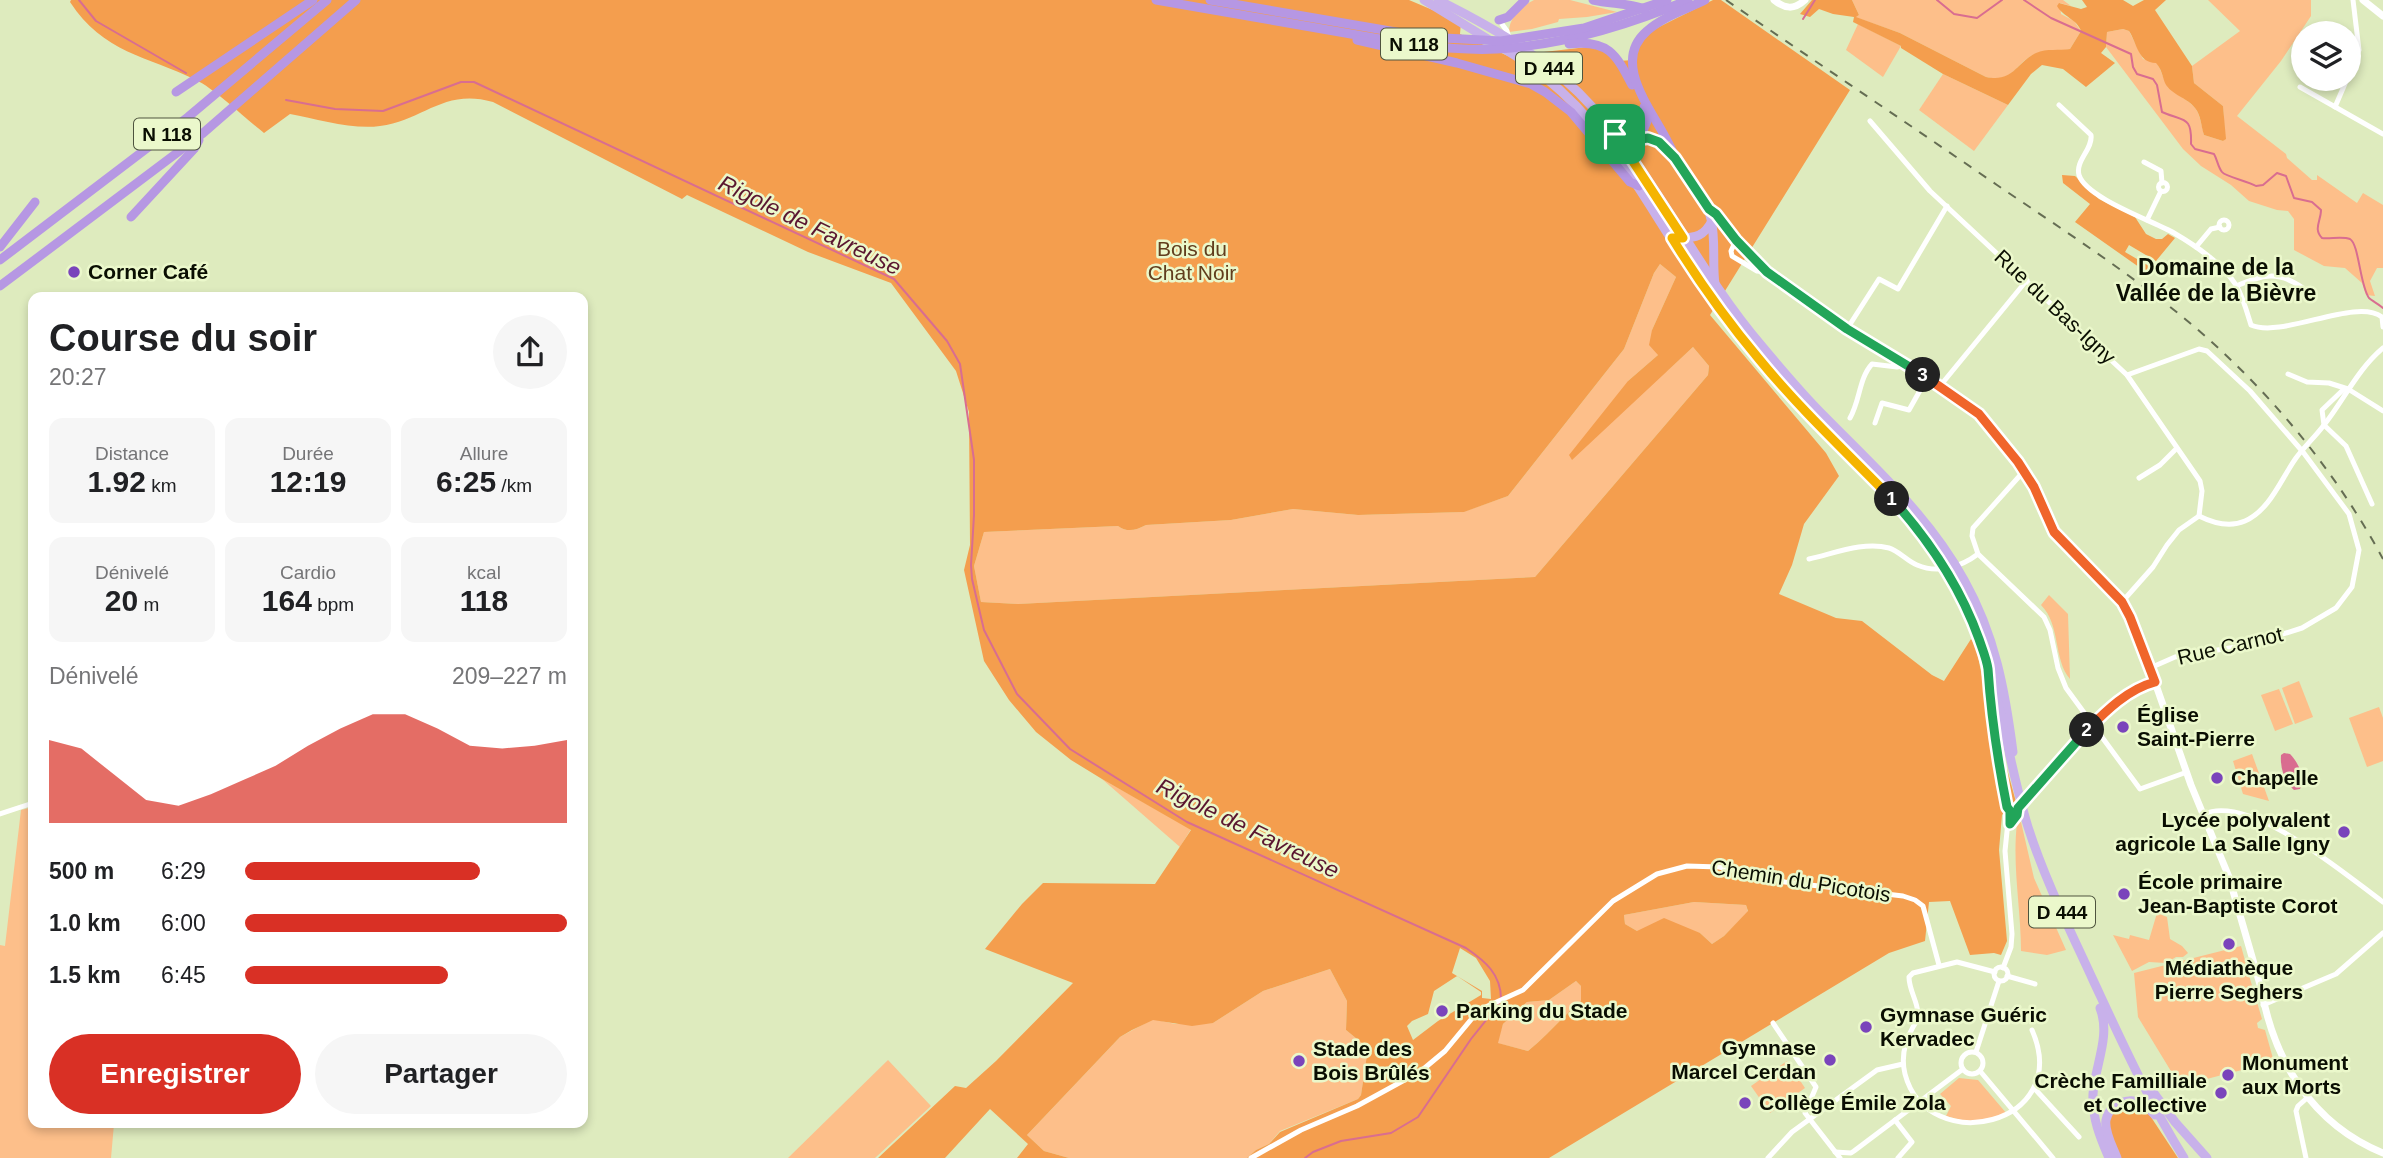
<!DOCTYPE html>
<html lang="fr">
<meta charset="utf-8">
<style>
:root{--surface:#fff;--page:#f6f6f6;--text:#202124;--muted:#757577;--accent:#d93025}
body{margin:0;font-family:Helvetica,sans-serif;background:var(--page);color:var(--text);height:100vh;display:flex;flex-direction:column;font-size:26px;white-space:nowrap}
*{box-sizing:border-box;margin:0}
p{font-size:23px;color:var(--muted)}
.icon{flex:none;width:38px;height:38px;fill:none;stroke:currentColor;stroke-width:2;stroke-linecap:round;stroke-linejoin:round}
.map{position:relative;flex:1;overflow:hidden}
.sheet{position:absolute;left:28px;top:292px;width:560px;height:836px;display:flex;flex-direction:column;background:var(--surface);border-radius:14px;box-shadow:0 4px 10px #0003}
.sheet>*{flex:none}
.tools{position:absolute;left:2291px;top:21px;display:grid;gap:14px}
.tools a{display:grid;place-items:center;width:70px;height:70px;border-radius:50%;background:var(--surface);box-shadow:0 4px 10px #0003;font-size:35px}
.pin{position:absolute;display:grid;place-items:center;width:60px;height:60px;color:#fff;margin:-30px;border-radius:14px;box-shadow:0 4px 10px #0006}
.km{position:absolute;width:35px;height:35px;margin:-18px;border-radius:50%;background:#222;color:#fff;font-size:19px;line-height:35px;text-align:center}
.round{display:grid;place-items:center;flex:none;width:74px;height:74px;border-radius:37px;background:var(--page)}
.headline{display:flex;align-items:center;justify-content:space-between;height:119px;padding:0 21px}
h1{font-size:38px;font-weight:800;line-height:52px}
.figures{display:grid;grid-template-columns:repeat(3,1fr);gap:10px;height:119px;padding:7px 21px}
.figures div{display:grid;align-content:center;border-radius:14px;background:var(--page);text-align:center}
.figures b{font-size:30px;font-weight:800}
.figures small{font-size:19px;font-weight:400}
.figures p{font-size:19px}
.chart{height:196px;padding:14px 21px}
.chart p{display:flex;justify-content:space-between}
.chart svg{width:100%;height:126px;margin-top:7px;fill:var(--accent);opacity:.7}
.cta{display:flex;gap:14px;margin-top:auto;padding:14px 21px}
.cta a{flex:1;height:80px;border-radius:42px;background:var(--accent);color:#fff;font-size:28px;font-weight:800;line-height:80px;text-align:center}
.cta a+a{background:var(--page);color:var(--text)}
ul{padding:0 21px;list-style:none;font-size:23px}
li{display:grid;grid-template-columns:112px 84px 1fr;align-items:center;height:52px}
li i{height:18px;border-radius:9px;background:var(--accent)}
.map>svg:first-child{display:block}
</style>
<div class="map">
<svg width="2383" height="1158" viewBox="0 0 2383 1158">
<rect width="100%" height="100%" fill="#deebbe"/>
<g fill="#fdbf8a">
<path d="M1534,0H1570L1617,12L1587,17L1559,19L1558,22L1532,29L1509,32C1509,17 1522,6 1534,0Z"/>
<path d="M1852,0H2063L2071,6L2060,3L2061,14L2074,21L2081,31L2070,49C2059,52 2045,50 2035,54C2015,62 2014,84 1986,77L1900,33L1855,17L1859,15Z"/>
<path d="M2208,0H2311V16L2281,61L2237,116L2286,154L2287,158L2312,180H2317V175L2357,203L2363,193L2383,205V268H2377L2370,281L2375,296L2366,295L2362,283L2345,268L2324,266L2294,250V219L2288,211L2277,210L2249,201L2231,185L2201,166L2183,149L2106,47L2107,32L2123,29L2129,31L2143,59L2156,62C2162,70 2163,81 2169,87C2177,96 2194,102 2198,113C2201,120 2202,128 2204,135L2223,141L2225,139L2223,106L2194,83L2192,66L2240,31Z"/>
<path d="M1858,24L1901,46L1883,77L1846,50Z"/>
<path d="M1943,74L2008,105L1974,151L1919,110Z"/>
<path d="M1660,264L1676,277L1652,330L1658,355L1628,381L1667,371L1693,347L1709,366L1708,375L1535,577L1018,604L981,602L974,566L984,532L1118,526C1128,533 1136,530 1146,525L1231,520L1293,509L1358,515L1463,512L1508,496L1624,349L1654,273Z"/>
<path d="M2049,595L2068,614L2070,679C2053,659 2061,625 2041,605Z"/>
<path d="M2299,681L2313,717L2295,724L2282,688Z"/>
<path d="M2279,689L2293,724L2275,731L2261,695Z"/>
<path d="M2379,707L2383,718V761L2367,767L2349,718Z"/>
<path d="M2252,754L2269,801L2243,794L2233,761Z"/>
<path d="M1102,779L1191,829L1180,847Z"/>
<path d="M33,807V1124H114L111,1158H0V945L5,946L21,810Z"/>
<path d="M2021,822L2034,878L2066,950L2047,955L2021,951C2021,908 2012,866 2017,823Z"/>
<path d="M1694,902L1746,905L1748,912L1724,936L1712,944L1700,933L1637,931L1625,924L1624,915Z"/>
<path d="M2157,913L2167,917L2170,939L2182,946L2188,953L2183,957H2176L2166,963L2149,962L2132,971L2113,935L2129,939L2130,935L2149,940Z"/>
<path d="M2241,946L2246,964L2243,967V970L2248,972L2262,1019L2257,1023L2258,1028L2265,1030L2274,1062L2234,1072V1077L2224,1080L2222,1075L2180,1086L2138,1017L2134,973Z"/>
<path d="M1330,969L1347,1001L1346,1030L1368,1048L1361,1095L1358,1099L1280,1131L1269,1144L1256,1150L1247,1158H1069L1044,1151L1027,1135L1120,1037L1153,1019L1175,1024L1213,1023L1263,991Z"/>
<path d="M1576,981L1581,986V1001C1562,1017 1547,1036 1528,1051L1497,1043L1503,1024L1527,1002L1549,1000Z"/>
<path d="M888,1060L931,1106L875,1158H788Z"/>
<path d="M1787,1061L1805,1088L1770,1113L1751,1086Z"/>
<path d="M1959,1078L1978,1080L2007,1114L1976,1124L1946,1116L1951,1106L1940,1094Z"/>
</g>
<g fill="#f49e4e" fill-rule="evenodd">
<path d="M71,0H1409L1461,22L1460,34L1508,56L1596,46L1617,61L1635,60L1639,44L1649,32L1713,0H1721L1850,90L1710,315L1826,453L1839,476L1804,524L1792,565L1779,594L1836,618L1862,621L1932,675L1944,681L1971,639L1976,647L1987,701L1991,749L2007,769L2016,802L2010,805L2004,802L2005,811L2002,815L1999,850L2007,941L2001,955L1994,953L1970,955L1950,901L1929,902L1925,941L1889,953L1549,1158H1247L1256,1150L1269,1144L1280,1132L1358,1099L1361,1095L1368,1048L1346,1030L1347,1001L1330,969L1263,991L1213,1023L1192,1026L1153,1020L1132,1030L1120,1037L1027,1135L1044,1151L1069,1158H1017L1028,1144L990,1109L945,1158H878L955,1086L966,1088L996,1061L1073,983L985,949L1022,904L1043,883L1155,884L1191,830L1102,779L1071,760L1036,732L1009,700L984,661L964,570L970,545L969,412L956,371L891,283L808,252L687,195L682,199L493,102C444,88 424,120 380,126C353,130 317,119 290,114L264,133C246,119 215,89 196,80C147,56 103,53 70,2ZM1660,264L1676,277L1652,330L1649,345L1658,355L1628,381L1569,455L1572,460L1693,347L1709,366L1708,375L1535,577L1018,604L981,602L974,566L984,532L1118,526C1128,533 1136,530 1146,525L1231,520L1293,509L1358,515L1464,512L1508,496L1624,349L1654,273ZM1694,902L1746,905L1748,911L1724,936L1712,944L1700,933L1664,918L1637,931L1625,924L1624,915ZM1460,948L1476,958L1490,981L1491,999L1482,998V991L1452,973ZM1457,976L1481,992V995L1438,1021L1413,1040L1407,1026L1412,1021L1428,1014L1434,991ZM1576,981L1581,986V1001C1562,1017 1547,1036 1528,1051L1498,1043L1503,1024L1527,1002L1549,1000Z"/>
<path d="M1812,0H1852L1859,15L1856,17L1900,33L1986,77C2013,83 2016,63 2036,53C2047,48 2059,51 2070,49L2081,31C2077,19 2063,17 2057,6L2059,3L2081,9L2087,7L2082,0H2123L2133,6L2144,0H2166L2155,10L2192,66L2194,83L2223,106L2226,139L2223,141L2204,135C2201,126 2201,115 2195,108C2188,98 2171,95 2165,83C2162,75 2162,70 2156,63C2138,63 2137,43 2129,31L2123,29L2107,32L2106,47L2101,53L2115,63L2086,87L2063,69L2042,65L2031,74L2008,105L1943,74L1901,48V46L1853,22L1854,17L1833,14L1819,9L1810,17L1800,14Z"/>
<path d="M2062,175L2075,176L2099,199L2135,217L2146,234L2156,239H2162L2168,234L2175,238L2156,261L2129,245L2125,252L2149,266L2146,272L2075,222L2090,204L2063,183Z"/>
<path d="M2123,1104H2135L2149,1114L2178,1158H2119L2107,1123L2109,1117Z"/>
</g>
<path fill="#d96d90" d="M2284,753L2290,754C2299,763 2305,778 2300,789L2294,790C2284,782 2280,767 2281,755Z"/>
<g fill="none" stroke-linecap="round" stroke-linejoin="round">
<g stroke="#d96d90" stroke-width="2">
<path d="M79,0L96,21L186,73"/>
<path d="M1937,0L1954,14L1977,18L2002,0"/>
<path d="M2024,0L2051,18L2131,54L2133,67L2137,74L2153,79L2157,85L2162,112C2184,122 2192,115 2191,144L2195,149L2214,154C2217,159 2218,167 2222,172C2226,177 2248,181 2256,186L2263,185L2277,173L2286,176L2294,198L2312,202L2321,210C2321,221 2313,229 2322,238C2330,239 2343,236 2350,239C2359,244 2360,286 2369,298C2372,301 2379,304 2383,308"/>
<path d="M1803,19L1815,0"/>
<path d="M286,100L335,109L383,111L461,82H474L894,279L947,341L960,364L974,460V515L971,565L972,579L984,630L1017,694L1070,749L1187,822L1466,948C1485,961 1501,974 1501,999"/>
<path d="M1305,1158L1313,1152L1341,1141L1391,1133L1418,1117L1471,1039L1499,1004"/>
</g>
<g stroke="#fff" stroke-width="5">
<path d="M1499,20L1507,31L1509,38"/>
<path d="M2348,75L2359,50L2353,0"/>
<path d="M2300,87L2383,134"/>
<path d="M2059,105L2091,135C2093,149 2075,161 2079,175C2086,198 2153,221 2174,233C2196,246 2222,263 2236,285C2243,297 2247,312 2251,325C2282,339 2356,297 2382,317L2383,327"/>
<path d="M2335,107L2347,79"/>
<path d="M1870,121L1930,191L2127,375L2200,481L2202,491L2199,516"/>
<path d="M2144,162L2161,171L2162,183"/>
<circle cx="2163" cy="187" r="4.5"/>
<circle cx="2224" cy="225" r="5"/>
<path d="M2147,220L2161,191"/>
<path d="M1736,240L1731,251L1732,256L1757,271L1767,272"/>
<path d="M2196,247L2211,229L2220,227"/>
<path d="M2236,286C2264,275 2277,270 2303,288"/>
<path d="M1847,329L1879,279L1898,289L1947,206"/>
<path d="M2288,374L2307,382L2329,383L2348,389L2383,411"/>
<path d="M2127,375L2199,349L2207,351L2250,391L2303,452L2349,514L2359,550L2352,587L2336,608L2302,628L2248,645L2175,657L2150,668"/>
<path d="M1940,386L2027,280"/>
<path d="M1850,418C1860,401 1859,378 1872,364L1897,367L1907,365"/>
<path d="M1875,423L1882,403L1909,410L1927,378"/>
<path d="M2324,425L2346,446L2372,504"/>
<path d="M2324,425L2322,410L2344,389"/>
<path d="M2024,471L1973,528L1972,536L1978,554L2044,617L2050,630L2058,668L2066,688L2140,789L2187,772"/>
<path d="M2139,478L2160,465L2177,448"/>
<path d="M2199,516C2213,523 2229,528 2245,521C2270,510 2281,479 2296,458C2304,447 2315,437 2324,425C2344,400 2357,370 2383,348"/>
<path d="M1809,559C1833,554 1863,541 1889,548C1899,551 1907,561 1917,565C1938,574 1961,567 1978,554"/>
<path d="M2122,602L2153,567L2167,545L2179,530L2199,516"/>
<path d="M0,814L33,803"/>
<path d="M2204,814C2250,793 2346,875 2383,902"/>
<circle cx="2001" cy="974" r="7"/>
<path d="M2003,968L2011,947L2012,934L2005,851L2009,812L2018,808L2026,801C2063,762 2101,697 2155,682"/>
<path d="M1995,972L1957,962L1913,973L1909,977C1909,990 1917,1000 1918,1013C1919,1019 1916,1022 1913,1027C1905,1041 1901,1058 1905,1074C1927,1158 2074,1126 2032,1030"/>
<path d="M2007,976L2035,984"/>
<path d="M2263,1005L2336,974L2383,933"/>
<path d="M1773,1023L1816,1087L1805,1113L1840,1158"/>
<circle cx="1972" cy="1063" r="11"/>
<path d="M1976,1052L1999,981"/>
<path d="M1980,1071L2053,1158"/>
<path d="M2034,1088L2079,1137"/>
<path d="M1895,1120L1912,1142L1898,1158"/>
<path d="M1835,1152L1851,1153L1854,1151L1963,1069"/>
<path d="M1251,1158L1301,1130L1357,1106L1421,1071L1445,1051L1479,1010L1523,990L1613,901L1657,874L1687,866L1719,867L1785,882L1903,896L1915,900L1923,906L1939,965"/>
<path d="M1768,1158L1792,1132L1877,1070L1903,1064"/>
<path d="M2306,1158L2296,1111L2298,1106L2307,1098"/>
</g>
<g stroke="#fff" stroke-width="7">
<path d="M1774,0C1785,9 1794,10 1805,0"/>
<path d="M2363,0L2383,16"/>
<path d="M1709,209L1716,214L1736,240L1767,272L1847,329L1952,394L1980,414L2030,480L2054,532L2122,602L2130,617L2150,668L2191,785L2229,877L2261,988C2274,1061 2312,1124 2383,1153"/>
</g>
<g stroke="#c8b1ea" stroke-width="9">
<path d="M1424,0L1491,41"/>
<path d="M1438,0C1488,25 1538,53 1579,93C1651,165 1694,267 1761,345C1781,369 1802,394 1824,416C1875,468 1929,516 1964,580C1995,635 2005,690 2013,752"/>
<path d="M1503,48C1605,108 1637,194 1702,285C1735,330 1770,373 1808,414C1866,476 1925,526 1964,603C1999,673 2005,753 2028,827C2045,880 2070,930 2093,980C2121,1040 2149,1102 2184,1158"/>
<path d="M1618,136C1622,137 1624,140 1628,141C1639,144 1646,133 1659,142C1675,153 1707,200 1711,219C1716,240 1712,263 1715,284"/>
<path d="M1680,238C1696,238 1704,236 1712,221"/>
<path d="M1991,698L1998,763L2007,807L2010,811"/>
<path d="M2100,1008C2111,1036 2095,1065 2093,1094C2092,1118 2100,1137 2109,1158"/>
<path d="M2153,1092L2175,1122L2207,1158"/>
<path d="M2117,1158C2113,1147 2104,1132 2106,1120C2109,1104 2129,1096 2142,1104C2147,1107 2151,1111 2155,1115"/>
</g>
<g stroke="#b697e3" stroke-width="9">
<path d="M1156,0L1397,42C1434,47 1473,52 1511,48C1572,42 1631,24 1688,0"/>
<path d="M1210,0L1425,37L1501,41L1584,28L1667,0"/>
<path d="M1593,0C1610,4 1629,3 1645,9"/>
<path d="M1499,20L1508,17L1525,0"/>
<path d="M1357,40L1457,63L1531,84L1545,92L1571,112L1630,182L1639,186"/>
<path d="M1569,44C1608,39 1616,54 1632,85"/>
<path d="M176,92L313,0"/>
<path d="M1640,138L1647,121L1644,107"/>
<path d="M1675,158C1663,121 1606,66 1647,31C1662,17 1687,9 1705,0"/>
<path d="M131,217L194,149L199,140"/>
<path d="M0,247L35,202"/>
<path d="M0,260L188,117L327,0"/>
<path d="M0,286L202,134L356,0"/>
</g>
<path stroke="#656d53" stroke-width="2" stroke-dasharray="9 9" stroke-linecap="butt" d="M1726,0C1816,62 1907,123 1997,185C2056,225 2117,265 2174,310C2258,377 2332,464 2383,559"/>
</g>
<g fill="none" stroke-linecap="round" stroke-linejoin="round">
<defs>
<path id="split-1" d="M1615,134L1683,238H1672C1698,280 1727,321 1759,359C1800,409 1847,453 1892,499"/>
<path id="split-2" d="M1892,499C1929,540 1960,586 1979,639C1982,648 1987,660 1988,669C1991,715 1998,762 2007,807L2010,811V824L2017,815L2018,808L2087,730"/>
<path id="split-3" d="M1923,375L1979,414L2018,462L2034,487L2054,532L2122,602L2130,617L2155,682C2128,689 2106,711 2087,730"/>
<path id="split-4" d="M1615,134L1627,141L1648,138L1659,142L1675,158L1709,209L1716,214L1736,240L1767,272L1847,329L1923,375"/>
</defs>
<use href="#split-1" stroke="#fff" stroke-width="14"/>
<use href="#split-2" stroke="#fff" stroke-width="14"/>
<use href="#split-3" stroke="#fff" stroke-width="14"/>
<use href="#split-4" stroke="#fff" stroke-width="14"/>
<use href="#split-1" stroke="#f5b400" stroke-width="9"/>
<use href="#split-2" stroke="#22a559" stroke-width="9"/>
<use href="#split-3" stroke="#f0652b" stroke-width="9"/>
<use href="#split-4" stroke="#22a559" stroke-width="9"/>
</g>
<g fill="#7a44bb" stroke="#ebf8cb" stroke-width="2.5">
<circle cx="74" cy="272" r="7"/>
<circle cx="2123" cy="727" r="7"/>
<circle cx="2217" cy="778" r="7"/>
<circle cx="2344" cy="832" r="7"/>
<circle cx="2124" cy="894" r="7"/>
<circle cx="2229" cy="944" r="7"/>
<circle cx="1442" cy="1011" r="7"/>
<circle cx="1866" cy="1027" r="7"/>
<circle cx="1830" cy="1060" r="7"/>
<circle cx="1299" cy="1061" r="7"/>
<circle cx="2228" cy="1075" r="7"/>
<circle cx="2221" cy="1093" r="7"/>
<circle cx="1745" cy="1103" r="7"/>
</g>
<g text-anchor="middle" stroke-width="5" stroke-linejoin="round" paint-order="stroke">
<g fill="#ebf8cb" stroke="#4e543e" stroke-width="2">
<rect x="1381" y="28.5" width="66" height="31" rx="5"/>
<rect x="1516" y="52.5" width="66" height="31" rx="5"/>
<rect x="134" y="118.5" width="66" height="31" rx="5"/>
<rect x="2029" y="896.5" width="66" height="31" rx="5"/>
</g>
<g font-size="19" font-weight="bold" fill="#0a0e02">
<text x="1414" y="51">N 118</text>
<text x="1549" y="75">D 444</text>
<text x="167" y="141">N 118</text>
<text x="2062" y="919">D 444</text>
</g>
<g font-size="21" fill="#613d1d" stroke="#ebf8cb">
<text x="1192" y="256">Bois du<tspan x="1192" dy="24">Chat Noir</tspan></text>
</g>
<g font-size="21" font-weight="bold" fill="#0a0e02" stroke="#ebf8cb" text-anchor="start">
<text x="88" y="279">Corner Café</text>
<text x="2137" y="722">Église<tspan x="2137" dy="24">Saint-Pierre</tspan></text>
<text x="2231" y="785">Chapelle</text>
<text x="2330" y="827" text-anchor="end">Lycée polyvalent<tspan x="2330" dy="24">agricole La Salle Igny</tspan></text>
<text x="2138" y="889">École primaire<tspan x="2138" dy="24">Jean-Baptiste Corot</tspan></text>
<text x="2229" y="975" text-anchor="middle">Médiathèque<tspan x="2229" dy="24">Pierre Seghers</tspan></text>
<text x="1456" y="1018">Parking du Stade</text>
<text x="1880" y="1022">Gymnase Guéric<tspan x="1880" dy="24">Kervadec</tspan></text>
<text x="1816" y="1055" text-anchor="end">Gymnase<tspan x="1816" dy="24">Marcel Cerdan</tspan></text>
<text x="1313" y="1056">Stade des<tspan x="1313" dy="24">Bois Brûlés</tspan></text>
<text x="2242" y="1070">Monument<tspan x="2242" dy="24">aux Morts</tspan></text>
<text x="2207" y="1088" text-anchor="end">Crèche Familliale<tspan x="2207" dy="24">et Collective</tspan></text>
<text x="1759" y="1110">Collège Émile Zola</text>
</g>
<g font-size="21" fill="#0a0e02" stroke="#ebf8cb">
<text transform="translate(2055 307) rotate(43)" y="7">Rue du Bas-Igny</text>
<text transform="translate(2230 646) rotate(-13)" y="7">Rue Carnot</text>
<text transform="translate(1801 881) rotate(9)" y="7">Chemin du Picotois</text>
</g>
<g font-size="23" font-style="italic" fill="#5a1630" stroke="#ebf8cb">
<text transform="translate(810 225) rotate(26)" y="8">Rigole de Favreuse</text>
<text transform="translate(1248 828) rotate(26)" y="8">Rigole de Favreuse</text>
</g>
<g font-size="23" font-weight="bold" fill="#0a0e02" stroke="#ebf8cb">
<text x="2216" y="275">Domaine de la<tspan x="2216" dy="26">Vallée de la Bièvre</tspan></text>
</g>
</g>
</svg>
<div class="tools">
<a><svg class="icon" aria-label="layers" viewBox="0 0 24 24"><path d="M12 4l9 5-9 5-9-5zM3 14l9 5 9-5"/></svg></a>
</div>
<div class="pin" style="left:1615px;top:134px;background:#1e9e55"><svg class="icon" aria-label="arrive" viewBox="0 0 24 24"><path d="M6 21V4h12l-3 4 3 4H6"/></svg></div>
<b class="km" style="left:1892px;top:499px">1</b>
<b class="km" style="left:2087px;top:730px">2</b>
<b class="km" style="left:1923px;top:375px">3</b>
<section class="sheet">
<div class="headline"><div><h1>Course du soir</h1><p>20:27</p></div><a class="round"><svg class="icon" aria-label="share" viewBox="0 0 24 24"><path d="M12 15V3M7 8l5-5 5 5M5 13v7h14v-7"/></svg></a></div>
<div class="figures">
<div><p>Distance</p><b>1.92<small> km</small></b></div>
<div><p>Durée</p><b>12:19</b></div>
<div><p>Allure</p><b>6:25<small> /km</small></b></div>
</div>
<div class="figures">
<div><p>Dénivelé</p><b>20<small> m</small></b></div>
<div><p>Cardio</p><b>164<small> bpm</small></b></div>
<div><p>kcal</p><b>118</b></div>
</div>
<div class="chart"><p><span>Dénivelé</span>209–227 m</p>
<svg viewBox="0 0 160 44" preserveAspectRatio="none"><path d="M0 44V15L10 18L20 27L30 36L40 38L50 34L60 29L70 24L80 17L90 11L100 6L110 6L120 11L130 17L140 18L150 17L160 15V44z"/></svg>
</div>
<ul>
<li><b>500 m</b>6:29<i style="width:73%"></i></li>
<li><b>1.0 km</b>6:00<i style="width:100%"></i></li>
<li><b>1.5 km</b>6:45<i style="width:63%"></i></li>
</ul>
<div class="cta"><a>Enregistrer</a><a>Partager</a></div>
</section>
</div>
